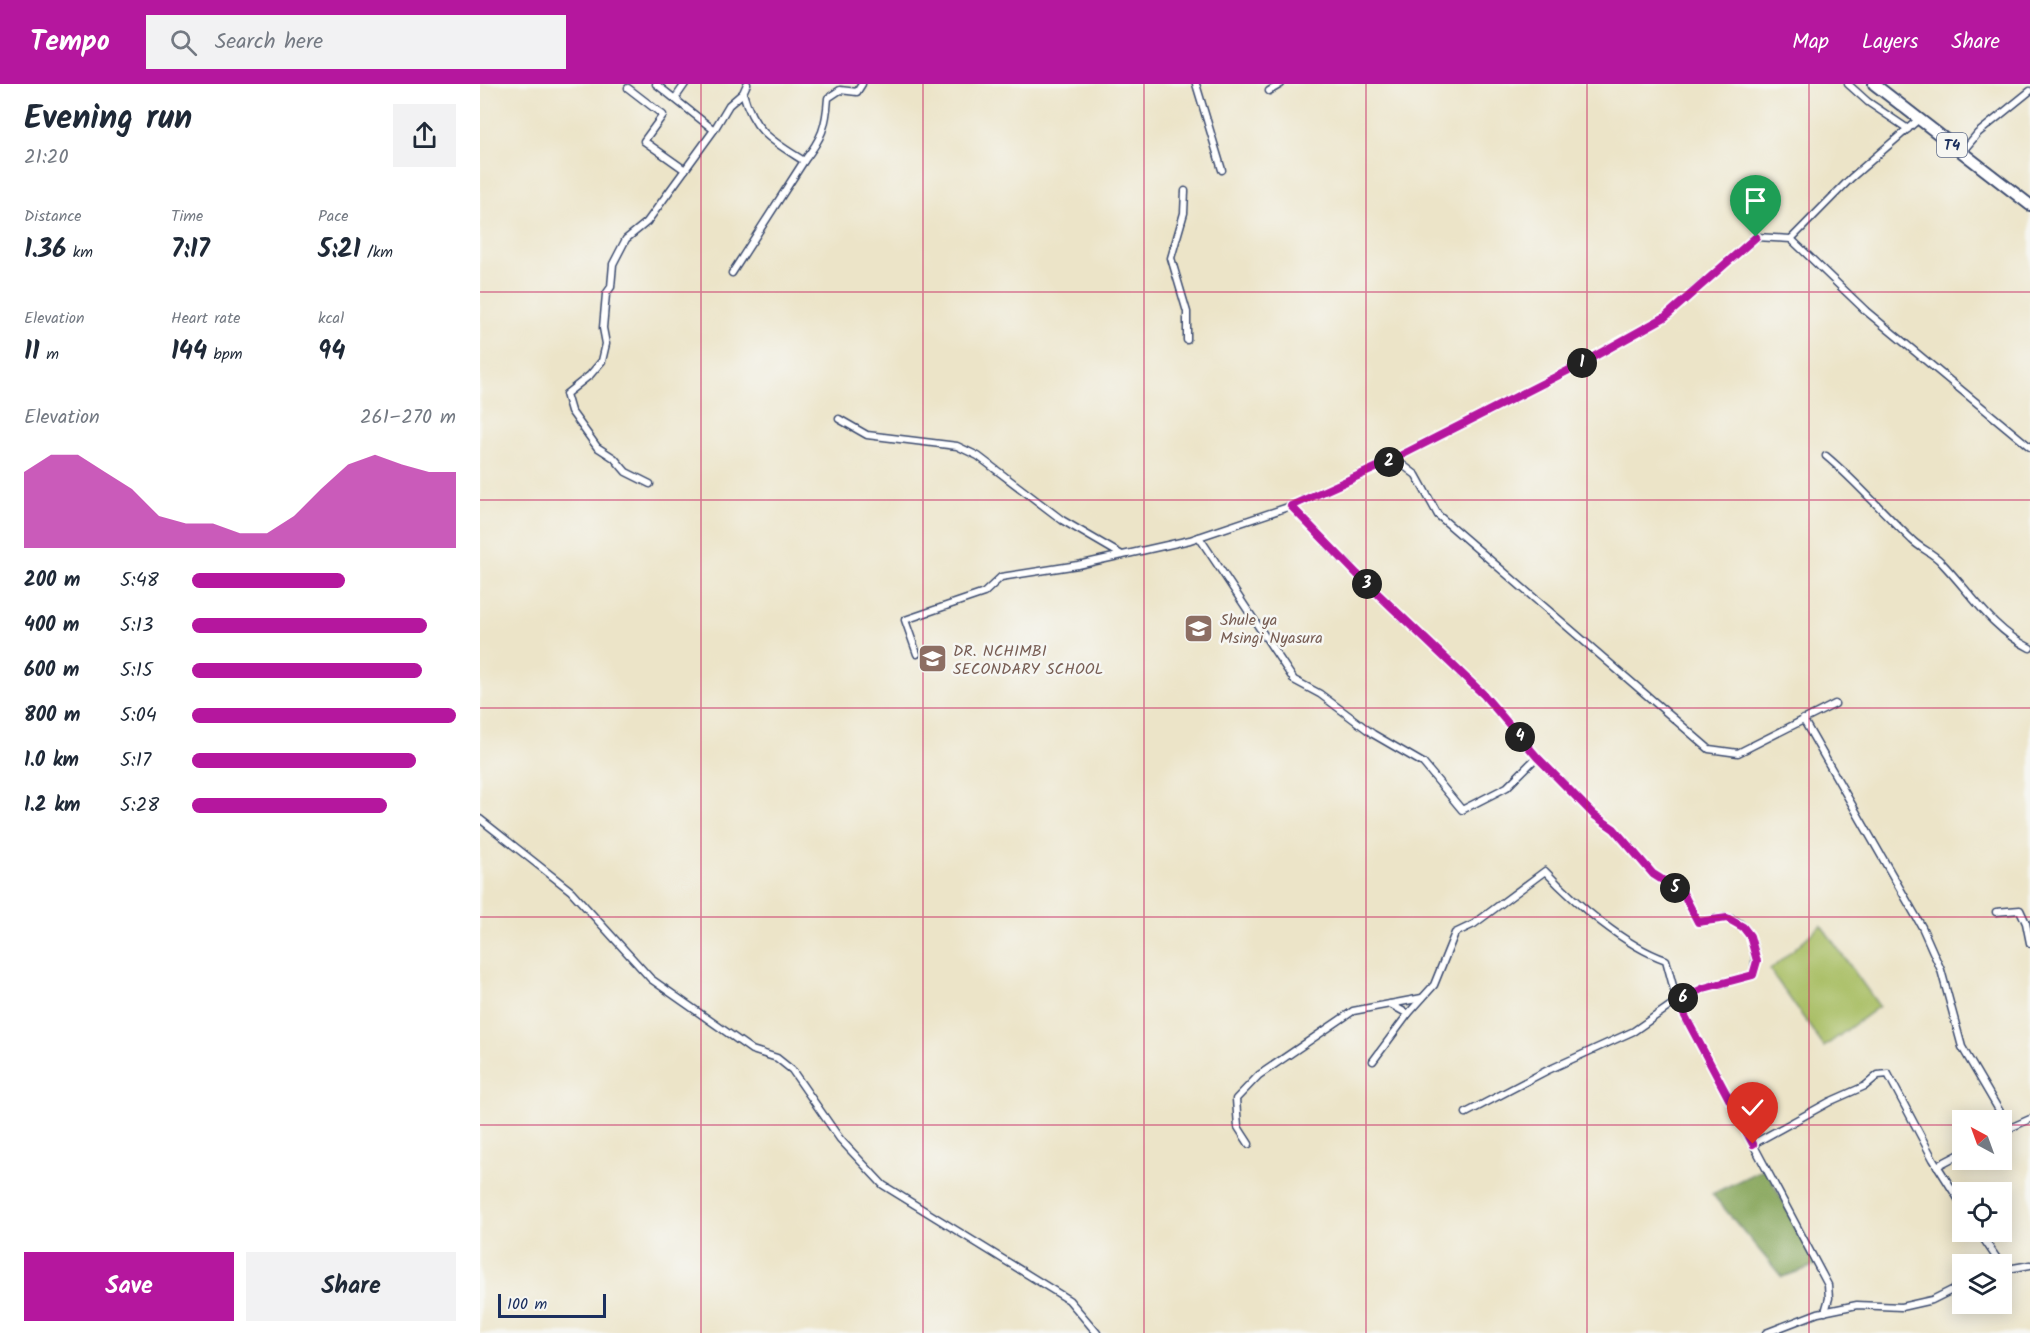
<!DOCTYPE html>
<meta charset="utf-8">
<style>
:root{--surface:#fff;--page:#f2f2f3;--text:#1f2937;--muted:#747a83;--accent:#b5179e}
body{margin:0;font-family:Kalam,sans-serif;background:var(--page);color:var(--text);height:100vh;display:flex;flex-direction:column;font-size:22px;white-space:nowrap}
*{box-sizing:border-box;margin:0}
p{font-size:20px;color:var(--muted)}
.icon{flex:none;width:33px;height:33px;fill:none;stroke:currentColor;stroke-width:2;stroke-linecap:round;stroke-linejoin:round}
.map{position:relative;flex:1;overflow:hidden}
.side{display:flex;flex-direction:column;background:var(--surface);width:480px}
.side>*{flex:none}
.needle{width:39px;rotate:319deg}
.tools{position:absolute;left:1472px;top:1026px;display:grid;gap:12px}
.tools a{display:grid;place-items:center;width:60px;height:60px;border-radius:0px;background:var(--surface);box-shadow:0 3px 15px #0003;font-size:30px}
.scale{position:absolute;left:18px;bottom:15px;width:108px;box-sizing:border-box;padding-left:6px;border:3px solid #1b2f5e;border-top:0;font-size:16px;line-height:21px;white-space:nowrap;color:#1b2f5e;-webkit-text-stroke:4px #f6f6f2;paint-order:stroke}
.pin{position:absolute;display:grid;place-items:center;width:51px;height:51px;color:#fff;margin:-62px -26px;border-radius:50% 50% 50% 0;rotate:-45deg;box-shadow:0 0 6px #0007}
.pin .icon{rotate:45deg}
.km{position:absolute;width:30px;height:30px;margin:-15px;border-radius:50%;background:#222;color:#fff;font-size:16px;line-height:30px;text-align:center}
.round{display:grid;place-items:center;flex:none;width:63px;height:63px;border-radius:0px;background:var(--page)}
.head{display:flex;align-items:center;justify-content:space-between;height:102px;padding:0 24px}
h1{font-size:33px;font-weight:800;line-height:45px}
.figures{display:grid;grid-template-columns:repeat(3,1fr);gap:9px;height:102px;padding:6px 24px}
.figures div{display:grid;align-content:center}
.figures b{font-size:26px;font-weight:800}
.figures small{font-size:16px;font-weight:400}
.figures p{font-size:16px}
.chart{height:168px;padding:12px 24px}
.chart p{display:flex;justify-content:space-between}
.chart svg{width:100%;height:108px;margin-top:6px;fill:var(--accent);opacity:.7}
.action{display:flex;gap:12px;margin-top:auto;padding:12px 24px}
.action a{flex:1;height:69px;border-radius:0px;background:var(--accent);color:#fff;font-size:24px;font-weight:800;line-height:69px;text-align:center}
.action a+a{background:var(--page);color:var(--text)}
ul{padding:0 24px;list-style:none;font-size:20px}
li{display:grid;grid-template-columns:96px 72px 1fr;align-items:center;height:45px}
li i{height:15px;border-radius:8px;background:var(--accent)}
header{display:flex;align-items:center;gap:36px;box-sizing:border-box;height:84px;padding:0 30px;background:var(--accent);color:#fff}
header strong{font-size:28px}
nav{display:flex;gap:33px;margin-inline-start:auto;font-size:21px}
.search{width:420px;height:54px;background:var(--page);display:flex;align-items:center;gap:15px;box-sizing:border-box;padding:0 21px;border-radius:0px;color:var(--muted);font-size:22px}
main{display:flex;flex:1;min-height:0}
.map>svg:first-child{display:block}
</style>
<header>
<strong>Tempo</strong>
<div class="search"><svg class="icon" aria-label="search" viewBox="0 0 24 24"><circle cx="10" cy="10" r="6"/><path d="M15 15l6 6"/></svg>Search here</div>
<nav><a>Map</a><a>Layers</a><a>Share</a></nav>
</header>
<main>
<section class="side">
<div class="head"><div><h1>Evening run</h1><p>21:20</p></div><a class="round"><svg class="icon" aria-label="share" viewBox="0 0 24 24"><path d="M12 15V3M7 8l5-5 5 5M5 13v7h14v-7"/></svg></a></div>
<div class="figures">
<div><p>Distance</p><b>1.36<small> km</small></b></div>
<div><p>Time</p><b>7:17</b></div>
<div><p>Pace</p><b>5:21<small> /km</small></b></div>
</div>
<div class="figures">
<div><p>Elevation</p><b>11<small> m</small></b></div>
<div><p>Heart rate</p><b>144<small> bpm</small></b></div>
<div><p>kcal</p><b>94</b></div>
</div>
<div class="chart"><p><span>Elevation</span>261–270 m</p>
<svg viewBox="0 0 160 44" preserveAspectRatio="none"><path d="M0 44V13L10 6L20 6L30 13L40 20L50 31L60 34L70 34L80 38L90 38L100 31L110 20L120 10L130 6L140 10L150 13L160 13V44z"/></svg>
</div>
<ul>
<li><b>200 m</b>5:48<i style="width:58%"></i></li>
<li><b>400 m</b>5:13<i style="width:89%"></i></li>
<li><b>600 m</b>5:15<i style="width:87%"></i></li>
<li><b>800 m</b>5:04<i style="width:100%"></i></li>
<li><b>1.0 km</b>5:17<i style="width:85%"></i></li>
<li><b>1.2 km</b>5:28<i style="width:74%"></i></li>
</ul>
<div class="action"><a>Save</a><a>Share</a></div>
</section>
<div class="map">
<svg width="1550" height="1249" viewBox="0 0 1550 1249">
<rect width="100%" height="100%" fill="#f6f6f2"/>
<filter id="ink" filterUnits="userSpaceOnUse"><feTurbulence type="fractalNoise" baseFrequency=".0167" numOctaves="2"/><feDisplacementMap in="SourceGraphic" scale="12" xChannelSelector="R" yChannelSelector="G"/><feConvolveMatrix kernelMatrix="1 2 1 2 8 2 1 2 1" color-interpolation-filters="sRGB"/></filter>
<filter id="wash" filterUnits="userSpaceOnUse"><feTurbulence type="fractalNoise" baseFrequency=".008" numOctaves="4" result="noise"/><feDisplacementMap in="SourceGraphic" scale="24" xChannelSelector="R" yChannelSelector="G"/><feGaussianBlur stdDeviation="1.35" result="paint"/><feColorMatrix in="noise" values="0 0 0 0 0 0 0 0 0 0 0 0 0 0 0 0 0 1.4 0 .05"/><feComposite in="paint" operator="in"/></filter>
<g filter="url(#wash)">
<rect width="100%" height="100%" fill="#ece4c8"/>
<path fill="#a7bd62" stroke="#617660" stroke-width="1.5" d="M1341,841L1399,922L1344,963L1290,886Z"/>
<path fill="#85a458" stroke="#506a5b" stroke-width="1.5" d="M1285,1084L1337,1181L1302,1193L1232,1110Z"/>
</g>
<g filter="url(#ink)">
<g fill="none" stroke-linecap="round" stroke-linejoin="round">
<defs>
<g id="minor">
<path d="M176,0L234,46"/>
<path d="M716,0L742,86"/>
<path d="M1368,0L1388,18L1428,45"/>
<path d="M148,4L183,31L164,57L205,86"/>
<path d="M789,7L801,0"/>
<path d="M263,9C274,48 291,56 324,77C342,54 346,43 348,14L360,6L377,8L382,0"/>
<path d="M198,17L196,13L205,0"/>
<path d="M1482,68L1498,49L1550,7"/>
<path d="M705,107L704,129L691,174L707,228V256"/>
<path d="M1311,155L1386,227L1550,363"/>
<path d="M252,189L324,77"/>
<path d="M359,335L387,351L477,362L498,372L582,436L642,471"/>
<path d="M1346,372C1377,398 1402,428 1432,456C1441,465 1453,469 1461,478C1490,508 1512,545 1550,564"/>
<path d="M915,375L936,391L958,431L1229,665L1258,669L1355,620"/>
<path d="M170,400L146,388L134,374L117,363L91,327L86,310L110,291L122,277L126,260L123,244L126,210L131,203L133,180L146,155L167,138L234,46L249,21L263,9L267,0"/>
<path d="M719,453L814,596L840,610L893,650L943,679L982,726L1027,703L1057,673L1003,610L877,490L811,422"/>
<path d="M437,570L425,536L504,509L521,493L598,481L710,456L811,422L902,381L1097,282L1185,233L1276,153L1311,155L1371,94L1439,35"/>
<path d="M1323,635L1442,843L1461,886L1482,963L1530,1045"/>
<path d="M0,735L91,807L171,895L272,966L297,974L312,986L360,1055L403,1101L589,1216L617,1249"/>
<path d="M1516,828L1540,826L1546,839L1550,859"/>
<path d="M910,920L928,930"/>
<path d="M893,977L928,930L954,901L975,849L994,840L1065,787C1095,819 1145,862 1186,876L1197,917L1273,1060"/>
<path d="M986,1029L1066,987L1154,947L1197,917L1224,904L1273,891C1279,871 1272,839 1247,834C1239,833 1226,837 1218,838L1203,809L1173,790L1134,745L1114,731L1057,673"/>
<path d="M1521,1048L1550,1035"/>
<path d="M769,1060L758,1043L756,1015L779,991L873,927L942,914"/>
<path d="M1457,1082L1482,1069"/>
<path d="M1499,1148L1524,1185"/>
<path d="M1522,1186L1550,1181"/>
<path d="M1345,1228L1349,1214L1348,1201L1273,1060L1351,1017L1385,1002L1398,991L1408,990L1453,1075L1482,1121"/>
<path d="M1286,1249L1338,1229L1377,1221L1421,1223L1452,1216L1482,1201"/>
</g>
<path id="trunk" d="M1394,0L1550,121"/>
</defs>
<use href="#minor" stroke="#3a4a6e" stroke-width="9"/>
<use href="#trunk" stroke="#3a4a6e" stroke-width="14"/>
<use href="#minor" stroke="#fff" stroke-width="6"/>
<use href="#trunk" stroke="#fff" stroke-width="10"/>
</g>
</g>
<g fill="none" stroke-linecap="round" stroke-linejoin="round" filter="url(#ink)">
<defs>
<path id="route" d="M1273,1060L1197,917L1224,904L1273,891L1277,877L1270,852L1263,843L1247,834L1218,838L1203,809L1173,790L1134,745L1114,731L1057,673L1003,610L877,490L811,422L902,381L1097,282L1185,233L1276,153"/>
</defs>
<use href="#route" stroke="#fff" stroke-width="12"/>
<use href="#route" stroke="#b5179e" stroke-width="8"/>
</g>
<path fill="none" stroke="#c2185b" stroke-width="1.5" stroke-opacity="0.55" d="M221,0V1249M443,0V1249M664,0V1249M886,0V1249M1107,0V1249M1329,0V1249M0,208H1550M0,416H1550M0,624H1550M0,833H1550M0,1041H1482M1521,1041H1550"/>
<defs>
<symbol id="school-square" viewBox="-11 -11 22 22"><rect x="-9" y="-9" width="18" height="18" rx="4" fill="#8d6e63" stroke="#f6f6f2"/><path d="M0-5L7-2L0 1L-7-2ZM-4 1L0 2.5L4 1V4Q0 6-4 4Z" fill="#fff"/></symbol>
</defs>
<g fill-rule="evenodd">
<use href="#school-square" x="702" y="528" width="33" height="33"/>
<use href="#school-square" x="436" y="558" width="33" height="33"/>
</g>
<g text-anchor="middle" stroke-width="5" stroke-linejoin="round" paint-order="stroke">
<rect fill="#f6f6f2" stroke="#5d6b8a" stroke-width="1.5" x="1457" y="49" width="30" height="24" rx="4.5"/>
<g font-size="15" font-weight="bold" fill="#1b2f5e">
<text x="1472" y="66">T4</text>
</g>
<g font-size="16" fill="#785e54" stroke="#f6f6f2" text-anchor="start">
<text x="740" y="541">Shule ya<tspan x="740" dy="18">Msingi Nyasura</tspan></text>
<text x="473" y="572">DR. NCHIMBI<tspan x="473" dy="18">SECONDARY SCHOOL</tspan></text>
</g>
</g>
</svg>
<div class="tools">
<a><svg class="needle" viewBox="-14 -14 28 28"><path d="M0-13l5 13h-10z" fill="#e53935"/><path d="M0 13l5-13h-10z" fill="#747a83"/></svg></a>
<a><svg class="icon" aria-label="locate" viewBox="0 0 24 24"><circle cx="12" cy="12" r="6"/><path d="M12 2v4M12 18v4M2 12h4M18 12h4"/></svg></a>
<a><svg class="icon" aria-label="layers" viewBox="0 0 24 24"><path d="M12 4l9 5-9 5-9-5zM3 14l9 5 9-5"/></svg></a>
</div>
<div class="scale">100 m</div>
<div class="pin" style="left:1276px;top:153px;background:#1e9e55"><svg class="icon" aria-label="arrive" viewBox="0 0 24 24"><path d="M6 21V4h12l-3 4 3 4H6"/></svg></div>
<div class="pin" style="left:1273px;top:1060px;background:#d93025"><svg class="icon" aria-label="check" viewBox="0 0 24 24"><path d="M5 12l5 5 9-10"/></svg></div>
<b class="km" style="left:1102px;top:279px">1</b>
<b class="km" style="left:909px;top:378px">2</b>
<b class="km" style="left:887px;top:500px">3</b>
<b class="km" style="left:1040px;top:653px">4</b>
<b class="km" style="left:1195px;top:804px">5</b>
<b class="km" style="left:1203px;top:914px">6</b>
</div>
</main>
